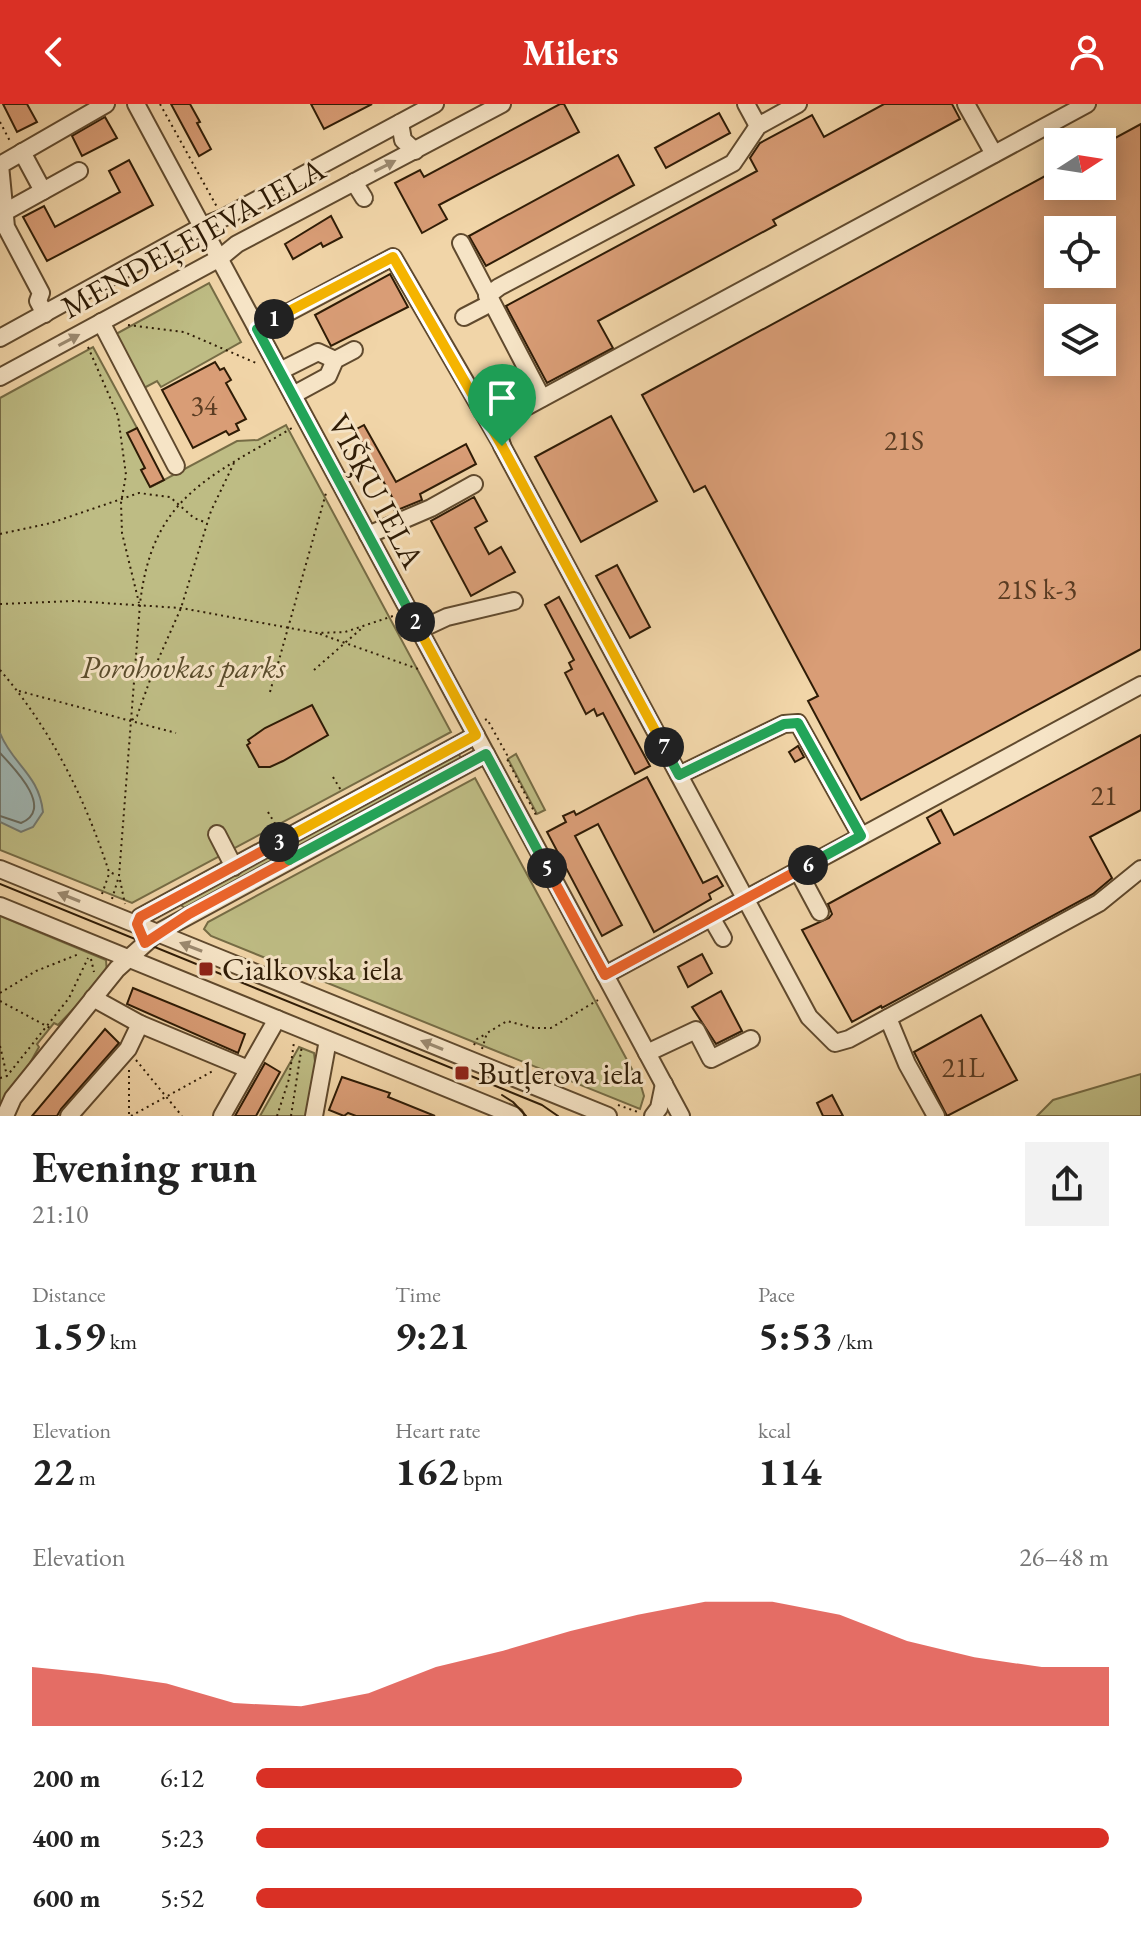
<!DOCTYPE html>
<meta charset="utf-8">
<style>
:root{--surface:#fff;--page:#f2f2f2;--text:#222;--muted:#767676;--accent:#d93025}
body{margin:0;font-family:"EB Garamond",serif;background:var(--page);color:var(--text);height:100vh;display:flex;flex-direction:column;font-size:30px;white-space:nowrap}
*{box-sizing:border-box;margin:0}
p{font-size:26px;color:var(--muted)}
.icon{flex:none;width:44px;height:44px;fill:none;stroke:currentColor;stroke-width:2;stroke-linecap:round;stroke-linejoin:round}
.map{position:relative;height:1012px;overflow:hidden}
.sheet{display:flex;flex-direction:column;background:var(--surface);flex:1}
.sheet>*{flex:none}
.needle{width:52px;rotate:78deg}
.fabs{position:absolute;left:1044px;top:24px;display:grid;gap:16px}
.fabs a{display:grid;place-items:center;width:72px;height:72px;border-radius:0px;background:var(--surface);box-shadow:0 4px 20px #0003;font-size:40px}
.pin{position:absolute;display:grid;place-items:center;width:68px;height:68px;color:#fff;margin:-82px -34px;border-radius:50% 50% 50% 0;rotate:-45deg;box-shadow:0 0 8px #0007}
.pin .icon{rotate:45deg}
.km{position:absolute;width:40px;height:40px;margin:-20px;border-radius:50%;background:#222;color:#fff;font-size:22px;line-height:40px;text-align:center}
.round{display:grid;place-items:center;flex:none;width:84px;height:84px;border-radius:0px;background:var(--page)}
.head{display:flex;align-items:center;justify-content:space-between;height:136px;padding:0 32px}
h1{font-size:44px;font-weight:700;line-height:60px}
.stats{display:grid;grid-template-columns:repeat(3,1fr);gap:12px;height:136px;padding:8px 32px}
.stats div{display:grid;align-content:center}
.stats b{font-size:40px;font-weight:700}
.stats small{font-size:22px;font-weight:400}
.stats p{font-size:22px}
.chart{height:224px;padding:16px 32px}
.chart p{display:flex;justify-content:space-between}
.chart svg{width:100%;height:144px;margin-top:8px;fill:var(--accent);opacity:.7}
ul{padding:0 32px;list-style:none;font-size:26px}
li{display:grid;grid-template-columns:128px 96px 1fr;align-items:center;height:60px}
li i{height:20px;border-radius:10px;background:var(--accent)}
header{display:flex;justify-content:space-between;align-items:center;height:104px;padding:0 32px;background:var(--accent);color:#fff;font-size:36px;font-weight:700}
.map>svg:first-child{display:block}
</style>
<header><svg class="icon" aria-label="back" viewBox="0 0 24 24"><path d="M15 5l-7 7 7 7"/></svg>Milers<svg class="icon" aria-label="person" viewBox="0 0 24 24"><circle cx="12" cy="8" r="4"/><path d="M4 21q1-7 8-7t8 7"/></svg></header>
<div class="map">
<svg width="1141" height="1012" viewBox="0 0 1141 1012">
<rect width="100%" height="100%" fill="#f1d5a8"/>
<filter id="stains"><feTurbulence type="fractalNoise" baseFrequency=".0025" numOctaves="4"/><feColorMatrix values="0 0 0 0 .2 0 0 0 0 .09 0 0 0 0 .02 0 0 0 .5 -.17"/></filter>
<radialGradient id="worn" r=".72"><stop offset=".6" stop-color="#630" stop-opacity="0"/><stop offset="1" stop-color="#630" stop-opacity=".3"/></radialGradient>
<g fill="#bebc84" stroke="#766c45" stroke-width="2">
<path d="M209,179L241,238L161,283L157,277L142,285L116,230Z"/>
<path d="M93,243L137,324L145,364L142,366L151,383L237,337L258,336L286,321L451,628L132,799L0,746V294Z"/>
<path d="M457,647L462,656L186,805L177,798Z"/>
<path d="M516,650L545,706L537,710L508,655Z"/>
<path d="M475,674L641,982L644,992L640,1005L211,832L204,825L208,818Z"/>
<path d="M0,812L106,856L107,870L58,921L54,919L37,940L39,943L0,1012Z"/>
<path d="M299,943L314,949L316,966L308,1012H260Z"/>
<path d="M1141,970V1012H1037L1053,996Z"/>
</g>
<path fill="#9fb6b3" stroke="#72786e" stroke-width="2" d="M0,629C12,660 39,670 43,708L33,723L21,728L0,718Z"/>
<g fill="none" stroke-linecap="round" stroke-linejoin="round">
<path stroke="#67695c" stroke-width="2" d="M0,649C14,664 55,705 21,719L0,712"/>
</g>
<g fill="#d99d76" stroke="#2f1c06" stroke-width="2" fill-rule="evenodd">
<path d="M3,0H27L37,18L17,28Z"/>
<path d="M171,0H190L200,18L197,19L211,45L199,52Z"/>
<path d="M311,0H372L324,25Z"/>
<path d="M560,0H564L579,28L439,101L447,115L422,129L395,79L420,66L424,73Z"/>
<path d="M884,0H952L960,15L773,116L776,121L598,217L613,244L547,279L506,202L757,67L750,54L760,39L812,11L824,33Z"/>
<path d="M719,9L730,29L666,64L655,44Z"/>
<path d="M105,13L117,34L82,52L72,32Z"/>
<path d="M1141,20V545L861,696L808,597L818,592L705,382L694,388L642,291L1058,65V82H1102V41ZM1058,126H1102V170H1058ZM1058,214H1102V258H1058Z"/>
<path d="M618,51L634,81L486,162L469,132Z"/>
<path d="M129,56L153,101L47,157L23,113L44,102L55,123L120,88L109,67Z"/>
<path d="M331,112L342,133L323,143L321,139L293,155L285,140Z"/>
<path d="M390,170L408,203L331,242L315,211Z"/>
<path d="M215,258L220,266L224,264L231,276L226,279L246,315L236,320L239,326L229,331L226,327L193,344L162,286Z"/>
<path d="M611,312L657,397L581,438L535,353Z"/>
<path d="M364,321L396,378L466,340L476,360L420,390L422,396L395,407L393,404L397,402L355,326Z"/>
<path d="M137,324L164,376L150,383L141,366L145,364L127,329Z"/>
<path d="M474,393L487,417L475,424L489,450L501,443L515,468L471,492L431,417Z"/>
<path d="M617,461L650,523L630,534L596,472Z"/>
<path d="M559,493L650,662L635,670L603,609L597,612L594,605L586,610L565,569L572,565L569,559L574,556L545,501Z"/>
<path d="M312,601L328,631L283,657L270,663H259L247,641L250,639L248,636L265,624Z"/>
<path d="M1141,631V706L1090,733L1112,774L1093,790L882,904L881,902L852,918L802,826L829,814L832,810L828,800L940,739L927,714L941,706L954,731Z"/>
<path d="M798,642L804,653L795,658L789,648Z"/>
<path d="M647,673L703,779L717,772L723,782L709,790L711,795L654,828L598,720L575,732L622,821L602,832L547,728L566,718L563,712L574,707L576,711Z"/>
<path d="M702,850L712,869L688,883L678,863Z"/>
<path d="M133,884L245,930L238,949L127,900Z"/>
<path d="M721,887L742,927L716,940L692,903Z"/>
<path d="M981,911L1017,976L947,1012L914,948Z"/>
<path d="M105,925L119,939L61,1005L57,1012H32Z"/>
<path d="M265,959L280,968L256,1012H235Z"/>
<path d="M342,973L390,989L388,993L435,1012H356L348,1009L344,1012L329,1006Z"/>
<path d="M832,991L843,1012H823L817,999Z"/>
</g>
<g fill="none" stroke-linecap="round" stroke-linejoin="round">
<defs>
<g id="minor">
<path d="M136,0L681,1012"/>
<path d="M746,0L758,22"/>
<path d="M966,0L994,50"/>
<path d="M1087,0L513,310C503,318 497,329 502,342L809,913L835,939L849,935L1099,799L1141,765"/>
<path d="M400,19L403,36L415,47"/>
<path d="M22,48L43,87"/>
<path d="M354,78L364,94"/>
<path d="M5,108L79,67"/>
<path d="M461,139L542,294"/>
<path d="M487,192L499,183L733,59L758,22L798,0"/>
<path d="M45,210L38,197L41,189L6,123L0,61L106,0"/>
<path d="M464,213L491,199"/>
<path d="M101,218L176,362"/>
<path d="M257,225L393,153L502,341"/>
<path d="M0,234L203,122L223,114L435,0"/>
<path d="M280,267L318,248L335,256"/>
<path d="M0,273L220,154L237,140L502,0"/>
<path d="M501,282L527,268"/>
<path d="M293,291L328,272L335,256L354,246"/>
<path d="M368,431L431,404L474,380"/>
<path d="M419,526L447,513L514,497"/>
<path d="M679,671L784,620L798,619L861,732"/>
<path d="M217,730L234,763"/>
<path d="M0,765L608,1012"/>
<path d="M798,767L820,808"/>
<path d="M0,802L515,1012"/>
<path d="M712,815L723,834"/>
<path d="M137,820L140,813L476,631"/>
<path d="M605,871L1141,581"/>
<path d="M93,894L140,920L248,965"/>
<path d="M888,914L907,960L936,1012"/>
<path d="M647,949L696,926L711,955L751,935"/>
<path d="M5,1012L13,994L117,865L157,829L486,650"/>
<path d="M69,1012L128,945L140,920"/>
<path d="M222,1012L277,915"/>
<path d="M314,1012L328,936"/>
<path d="M653,1012L659,1004L664,980"/>
</g>
</defs>
<use href="#minor" stroke="#604a2e" stroke-width="20"/>
<g stroke="#2f1c06" stroke-width="2" stroke-dasharray="2 4" stroke-linecap="butt">
<path d="M160,0L217,103"/>
<path d="M0,18L11,39"/>
<path d="M128,221L184,228L256,259"/>
<path d="M88,243L118,312L126,371L121,399L122,429L139,499"/>
<path d="M0,430L51,419L139,389L170,393L194,414L207,419"/>
<path d="M0,500L73,497L181,504L317,529L345,528L393,512"/>
<path d="M320,530L421,566"/>
<path d="M0,566C51,625 85,694 109,768L117,771"/>
<path d="M314,566L362,524"/>
<path d="M19,587L176,629"/>
<path d="M270,588L326,389"/>
<path d="M132,616L137,612L154,565L181,504L211,407L234,359"/>
<path d="M485,616L487,615L507,651V655L536,711"/>
<path d="M333,673L342,688"/>
<path d="M268,708L277,723"/>
<path d="M120,776L125,800"/>
<path d="M102,790L109,770"/>
<path d="M112,795L119,772L140,500C152,393 208,374 292,324"/>
<path d="M91,855L94,868"/>
<path d="M0,889L36,867L79,850"/>
<path d="M0,897L52,925"/>
<path d="M474,941L477,935L486,930"/>
<path d="M0,942L7,972"/>
<path d="M482,945L487,929L507,917L534,924H551L598,896"/>
<path d="M136,956L182,1012"/>
<path d="M129,966V1012"/>
<path d="M0,974L7,972L69,894L88,854"/>
<path d="M618,1001L638,1008"/>
<path d="M131,1012L213,967"/>
<path d="M277,1012L289,975L294,938"/>
<path d="M291,1012L302,941"/>
</g>
<use href="#minor" stroke="#f6e4c6" stroke-width="16"/>
<g stroke="#2f1c06" stroke-width="2">
<path d="M0,780L542,1001L558,1012"/>
<path d="M502,991L513,998L526,1012"/>
</g>
</g>
<defs><path id="oneway-solid" d="M-6-.8H1V-3.2L6.5 0L1 3.2V.8H-6Z" transform="scale(2)"/></defs>
<g fill="#9c8a70">
<use href="#oneway-solid" transform="translate(385 62) rotate(-27)"/>
<use href="#oneway-solid" transform="translate(69 236) rotate(-28)"/>
<use href="#oneway-solid" transform="translate(69 793) rotate(-158)"/>
<use href="#oneway-solid" transform="translate(191 843) rotate(-159)"/>
<use href="#oneway-solid" transform="translate(432 941) rotate(-158)"/>
</g>
<g fill="none" stroke-linecap="round" stroke-linejoin="round">
<defs>
<path id="split-1" d="M274,215L393,153L502,342"/>
<path id="split-2" d="M274,215L257,225L415,518"/>
<path id="split-3" d="M279,738L476,631L415,518"/>
<path id="split-4" d="M279,738L140,813L137,820L145,839L189,810L289,756"/>
<path id="split-5" d="M289,756L486,650L547,764"/>
<path id="split-6" d="M547,764L605,871L808,761"/>
<path id="split-7" d="M664,643L679,671L784,620L798,619L861,732L808,761"/>
<path id="split-8" d="M502,342L664,643"/>
</defs>
<use href="#split-1" stroke="#fff" stroke-width="16"/>
<use href="#split-2" stroke="#fff" stroke-width="16"/>
<use href="#split-3" stroke="#fff" stroke-width="16"/>
<use href="#split-4" stroke="#fff" stroke-width="16"/>
<use href="#split-5" stroke="#fff" stroke-width="16"/>
<use href="#split-6" stroke="#fff" stroke-width="16"/>
<use href="#split-7" stroke="#fff" stroke-width="16"/>
<use href="#split-8" stroke="#fff" stroke-width="16"/>
<use href="#split-1" stroke="#f5b400" stroke-width="10"/>
<use href="#split-2" stroke="#22a559" stroke-width="10"/>
<use href="#split-3" stroke="#f5b400" stroke-width="10"/>
<use href="#split-4" stroke="#f0652b" stroke-width="10"/>
<use href="#split-5" stroke="#22a559" stroke-width="10"/>
<use href="#split-6" stroke="#f0652b" stroke-width="10"/>
<use href="#split-7" stroke="#22a559" stroke-width="10"/>
<use href="#split-8" stroke="#f5b400" stroke-width="10"/>
</g>
<g fill="#8f2418" stroke="#f6e4c6" stroke-width="3">
<rect x="198" y="857" width="16" height="16" rx="4"/>
<rect x="454" y="961" width="16" height="16" rx="4"/>
</g>
<g text-anchor="middle" stroke-width="6" stroke-linejoin="round" paint-order="stroke">
<g font-size="28" fill="#5a3c22">
<text x="204" y="311">34</text>
<text x="904" y="346">21S</text>
<text x="1037" y="495">21S k-3</text>
<text x="1104" y="701">21</text>
<text x="963" y="973">21L</text>
</g>
<g font-size="32" fill="#2f1c06" stroke="#f6e4c6">
<text transform="translate(193 134) rotate(-29)" y="11">MENDEĻEJEVA IELA</text>
<text transform="translate(376 387) rotate(62)" y="11">VIŠĶU IELA</text>
</g>
<g font-size="32" font-style="italic" fill="#5a4c2c" stroke="#f6e4c6">
<text x="183" y="574">Porohovkas parks</text>
</g>
<g font-size="32" fill="#2f1c06" stroke="#f6e4c6" text-anchor="start">
<text x="222" y="876">Cialkovska iela</text>
<text x="478" y="980">Butļerova iela</text>
</g>
</g>
<rect width="100%" height="100%" filter="url(#stains)"/>
<rect width="100%" height="100%" fill="url(#worn)"/>
</svg>
<div class="fabs">
<a><svg class="needle" viewBox="-14 -14 28 28"><path d="M0-13l5 13h-10z" fill="#e53935"/><path d="M0 13l5-13h-10z" fill="#767676"/></svg></a>
<a><svg class="icon" aria-label="locate" viewBox="0 0 24 24"><circle cx="12" cy="12" r="6"/><path d="M12 2v4M12 18v4M2 12h4M18 12h4"/></svg></a>
<a><svg class="icon" aria-label="layers" viewBox="0 0 24 24"><path d="M12 4l9 5-9 5-9-5zM3 14l9 5 9-5"/></svg></a>
</div>
<div class="pin" style="left:502px;top:342px;background:#1e9e55"><svg class="icon" aria-label="arrive" viewBox="0 0 24 24"><path d="M6 21V4h12l-3 4 3 4H6"/></svg></div>
<b class="km" style="left:274px;top:215px">1</b>
<b class="km" style="left:415px;top:518px">2</b>
<b class="km" style="left:279px;top:738px">3</b>
<b class="km" style="left:547px;top:764px">5</b>
<b class="km" style="left:808px;top:761px">6</b>
<b class="km" style="left:664px;top:643px">7</b>
</div>
<section class="sheet">
<div class="head"><div><h1>Evening run</h1><p>21:10</p></div><a class="round"><svg class="icon" aria-label="share" viewBox="0 0 24 24"><path d="M12 15V3M7 8l5-5 5 5M5 13v7h14v-7"/></svg></a></div>
<div class="stats">
<div><p>Distance</p><b>1.59<small> km</small></b></div>
<div><p>Time</p><b>9:21</b></div>
<div><p>Pace</p><b>5:53<small> /km</small></b></div>
</div>
<div class="stats">
<div><p>Elevation</p><b>22<small> m</small></b></div>
<div><p>Heart rate</p><b>162<small> bpm</small></b></div>
<div><p>kcal</p><b>114</b></div>
</div>
<div class="chart"><p><span>Elevation</span>26–48 m</p>
<svg viewBox="0 0 160 44" preserveAspectRatio="none"><path d="M0 44V26L10 28L20 31L30 37L40 38L50 34L60 26L70 21L80 15L90 10L100 6L110 6L120 10L130 18L140 23L150 26L160 26V44z"/></svg>
</div>
<ul>
<li><b>200 m</b>6:12<i style="width:57%"></i></li>
<li><b>400 m</b>5:23<i style="width:100%"></i></li>
<li><b>600 m</b>5:52<i style="width:71%"></i></li>
</ul>
</section>
